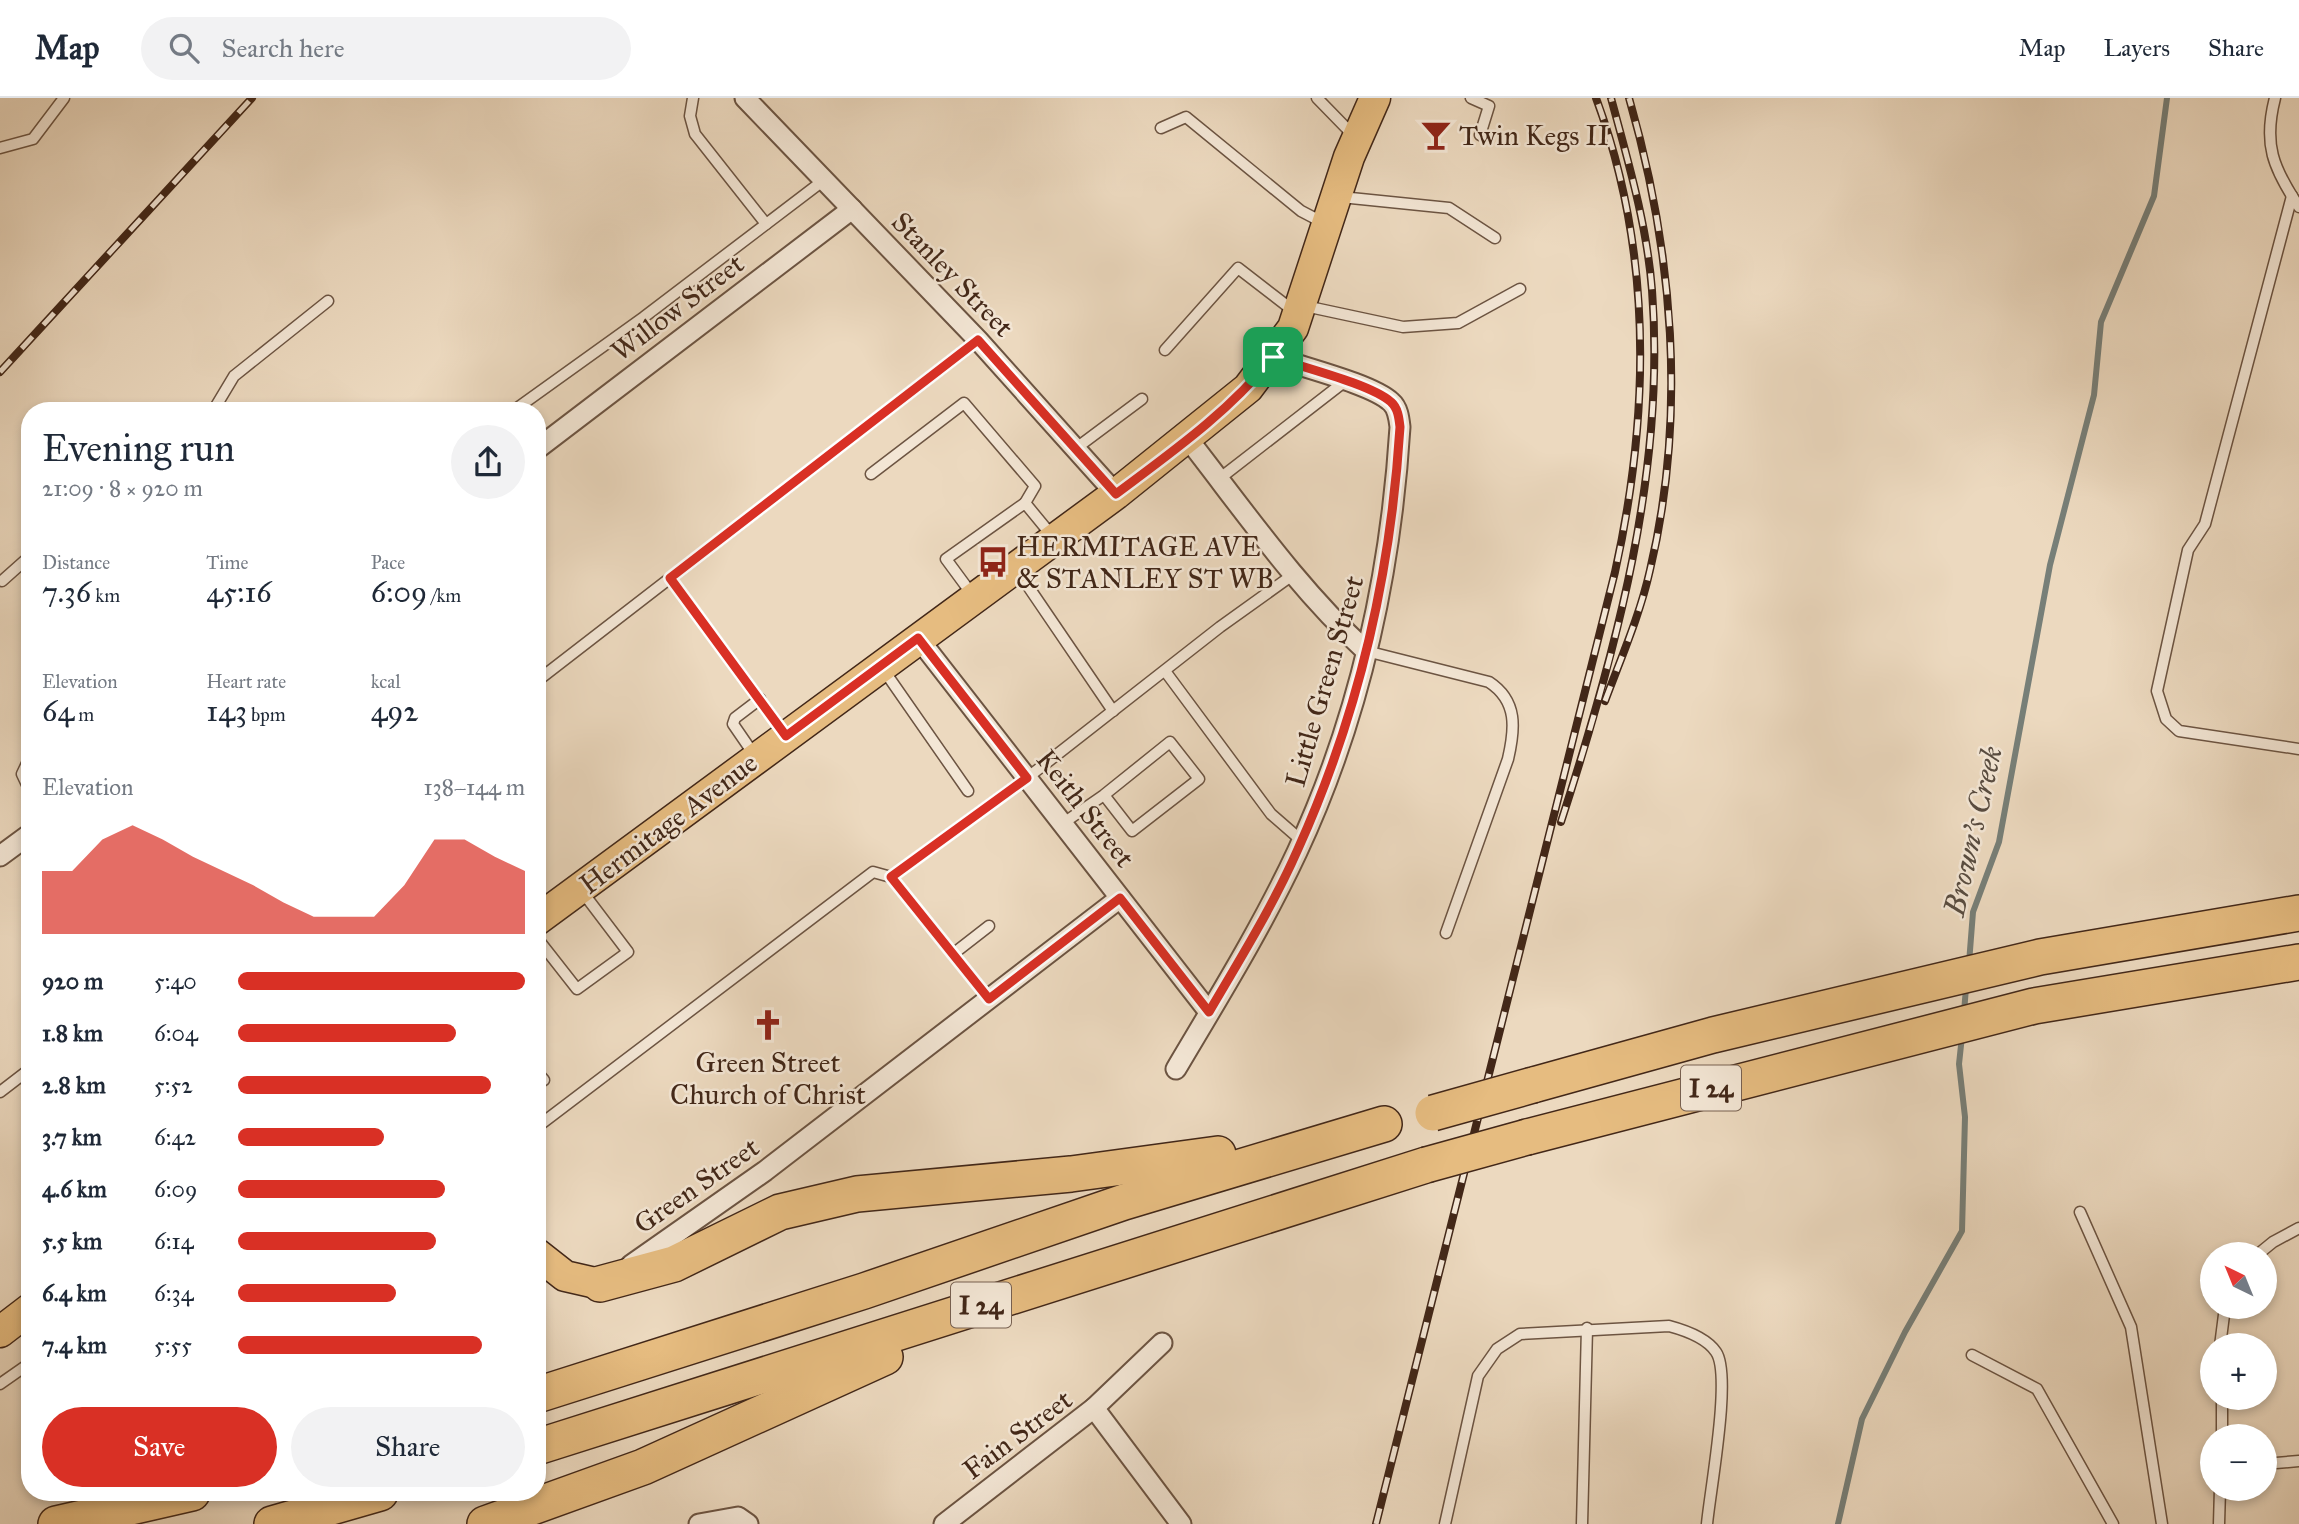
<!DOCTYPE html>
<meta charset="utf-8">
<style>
:root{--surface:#fff;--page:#f2f2f3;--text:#1f2937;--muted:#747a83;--line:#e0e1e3;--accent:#d93025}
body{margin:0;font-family:"IM FELL Great Primer",serif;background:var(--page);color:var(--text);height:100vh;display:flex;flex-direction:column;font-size:26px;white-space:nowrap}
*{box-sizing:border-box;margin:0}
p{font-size:23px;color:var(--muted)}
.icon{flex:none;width:38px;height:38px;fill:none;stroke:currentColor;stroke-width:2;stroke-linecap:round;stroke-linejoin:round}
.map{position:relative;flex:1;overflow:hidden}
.sheet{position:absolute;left:21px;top:304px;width:525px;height:1099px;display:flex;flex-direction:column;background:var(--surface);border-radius:28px;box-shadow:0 4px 10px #0003}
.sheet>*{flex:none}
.needle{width:46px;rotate:317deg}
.controls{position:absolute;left:2200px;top:1144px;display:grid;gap:14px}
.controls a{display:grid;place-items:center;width:77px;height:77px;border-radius:50%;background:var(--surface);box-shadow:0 4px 10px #0003;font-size:35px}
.pin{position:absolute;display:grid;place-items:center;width:60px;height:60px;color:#fff;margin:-30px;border-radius:14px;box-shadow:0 4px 10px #0006}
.round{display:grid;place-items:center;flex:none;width:74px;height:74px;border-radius:37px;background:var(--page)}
.summary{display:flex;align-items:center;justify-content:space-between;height:119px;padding:0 21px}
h1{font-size:38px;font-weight:600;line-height:52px}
.stats{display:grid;grid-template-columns:repeat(3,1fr);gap:10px;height:119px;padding:7px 21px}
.stats div{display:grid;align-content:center}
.stats b{font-size:30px;font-weight:600}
.stats small{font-size:19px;font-weight:400}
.stats p{font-size:19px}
.chart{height:196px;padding:14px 21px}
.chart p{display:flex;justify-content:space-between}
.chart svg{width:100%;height:126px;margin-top:7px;fill:var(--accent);opacity:.7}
.button{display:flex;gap:14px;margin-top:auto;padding:14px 21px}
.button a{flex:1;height:80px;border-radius:42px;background:var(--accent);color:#fff;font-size:28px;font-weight:600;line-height:80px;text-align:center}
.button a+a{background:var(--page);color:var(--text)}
ul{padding:0 21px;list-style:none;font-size:23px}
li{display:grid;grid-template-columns:112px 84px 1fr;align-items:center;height:52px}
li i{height:18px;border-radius:9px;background:var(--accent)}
header{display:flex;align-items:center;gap:42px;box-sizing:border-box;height:98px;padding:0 35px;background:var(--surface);border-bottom:2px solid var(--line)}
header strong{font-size:33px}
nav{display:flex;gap:38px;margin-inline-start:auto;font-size:24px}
.search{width:490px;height:63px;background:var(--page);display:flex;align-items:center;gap:18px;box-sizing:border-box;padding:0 24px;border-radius:38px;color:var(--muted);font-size:26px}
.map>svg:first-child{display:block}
</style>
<header>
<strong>Map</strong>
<div class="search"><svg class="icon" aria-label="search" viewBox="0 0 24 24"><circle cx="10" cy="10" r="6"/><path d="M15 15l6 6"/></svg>Search here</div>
<nav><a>Map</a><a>Layers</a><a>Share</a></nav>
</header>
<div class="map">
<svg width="2299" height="1426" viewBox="0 0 2299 1426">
<rect width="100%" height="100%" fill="#ecd9bf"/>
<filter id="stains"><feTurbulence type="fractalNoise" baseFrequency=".00286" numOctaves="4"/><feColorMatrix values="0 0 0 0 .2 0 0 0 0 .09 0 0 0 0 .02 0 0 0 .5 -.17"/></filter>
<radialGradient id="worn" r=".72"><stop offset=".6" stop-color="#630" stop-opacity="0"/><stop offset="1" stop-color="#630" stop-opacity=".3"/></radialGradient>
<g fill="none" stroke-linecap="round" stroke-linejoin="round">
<g stroke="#777f78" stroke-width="6">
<path d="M1969,865L1973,814L1999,744L2050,467L2094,297L2101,224L2154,98L2167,0"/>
<path d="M1964,914L1966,890"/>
<path d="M1838,1426L1862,1321L1905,1234L1962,1133L1965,1019L1959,966L1962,938"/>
</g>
<defs>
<g id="lane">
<path d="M693,0L690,18L695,36L766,126"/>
<path d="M1317,0L1354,38"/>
<path d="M1471,0L1489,8L1480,37"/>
<path d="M2275,0C2263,46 2273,70 2299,109"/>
<path d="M1161,30L1186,19L1301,113L1324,125"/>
<path d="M0,50L33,41L64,0"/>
<path d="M2292,98L2205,426L2188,452L2157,593L2166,621L2179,633L2299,651"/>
<path d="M1341,99L1449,110L1495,140"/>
<path d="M1305,208L1403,229L1458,225L1520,191"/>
<path d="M1165,252L1238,170L1295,214"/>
<path d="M213,313L234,278L328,203"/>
<path d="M513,313L644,219L824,82"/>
<path d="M1075,351L1142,301"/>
<path d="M871,376L964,305L1035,388L1025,405"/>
<path d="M1219,381L1344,284"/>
<path d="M1017,472L1113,613"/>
<path d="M670,480L784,635"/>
<path d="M2,483L30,458"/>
<path d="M974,499L946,461L1025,405L1053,439"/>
<path d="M1366,553L1489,584C1518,603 1515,631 1508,661L1446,835"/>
<path d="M883,571L968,693"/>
<path d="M1165,573L1271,716L1302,743"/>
<path d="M537,583L978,242"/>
<path d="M755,658L733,626L735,620L760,601"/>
<path d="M30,659L22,676L30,693"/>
<path d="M1062,726L1104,697L1132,733L1199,681L1170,644L1104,697"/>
<path d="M891,779L989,901"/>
<path d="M537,840L577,891L628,854L581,792"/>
<path d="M953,856L989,828"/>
<path d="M537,974L544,982L537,987"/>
<path d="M0,994L30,971"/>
<path d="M537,1029L873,774L891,779L1027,680L1220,529L1294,476"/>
<path d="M2080,1114L2131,1229L2162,1426"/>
<path d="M2257,1157L2273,1144L2299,1130"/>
<path d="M2220,1248L2225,1209"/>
<path d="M1972,1257L2037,1291L2113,1426"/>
<path d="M0,1286L30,1265"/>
<path d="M2222,1300V1339"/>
<path d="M2264,1366L2299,1363"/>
<path d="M1445,1426L1478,1278L1497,1251L1520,1236L1669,1228C1684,1232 1706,1239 1716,1254C1732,1277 1710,1393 1707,1426"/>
<path d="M1582,1426L1587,1230"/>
<path d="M2219,1426L2220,1391"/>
</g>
<g id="street">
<path d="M745,0L978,242L1116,396"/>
<path d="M1188,341C1245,414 1298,491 1366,553"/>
<path d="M537,351L852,111"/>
<path d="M918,540L1209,914"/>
<path d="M0,758L30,736"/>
<path d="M1176,971C1218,900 1262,829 1297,754C1359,621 1391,474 1400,329C1399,320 1398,310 1391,304C1372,286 1301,269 1274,259"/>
<path d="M631,1167L765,1073L1120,800"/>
<path d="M1094,1310L1162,1245"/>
<path d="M699,1426L738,1419L748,1426"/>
<path d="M944,1426L1094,1310L1181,1426"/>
</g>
<g id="primary">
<path d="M537,822L1116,396L1248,290L1293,230L1349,59L1375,0"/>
<path d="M537,1156L565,1178L600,1186"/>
<path d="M0,1234L30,1211"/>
</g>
<g id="highway">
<path d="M1533,987L1713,937L2040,859L2299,815"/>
<path d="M1527,1039L2034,908L2299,864"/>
<path d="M600,1186L674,1166L780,1114L857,1096L1071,1076L1218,1056"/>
<path d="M537,1297L864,1193L1124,1104L1384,1026"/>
<path d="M537,1349L1426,1067"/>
<path d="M56,1426L192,1395"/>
<path d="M272,1426L380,1395"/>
<path d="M485,1426L643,1369L885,1259"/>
</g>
</defs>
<use href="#lane" stroke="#6c5442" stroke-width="13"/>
<use href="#street" stroke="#6c5442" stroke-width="23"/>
<use href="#primary" stroke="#422718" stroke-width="33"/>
<use href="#highway" stroke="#422718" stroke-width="38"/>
<use href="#lane" stroke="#f3e6d5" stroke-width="10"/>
<use href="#street" stroke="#f3e6d5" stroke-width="19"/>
<use href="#primary" stroke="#e6bc80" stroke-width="30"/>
<use href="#highway" stroke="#e6bc80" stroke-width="35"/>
<defs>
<g id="rail">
<path d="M0,274L252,0"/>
<path d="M1605,603C1621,560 1640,517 1650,472C1687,316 1673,153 1629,0"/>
<path d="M1561,724C1616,554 1666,372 1652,192C1647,127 1628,63 1611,0"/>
<path d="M1376,1426L1615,474C1650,316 1653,154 1596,0"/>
</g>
</defs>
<use href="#rail" stroke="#422718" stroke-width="8"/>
<use href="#rail" stroke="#f3e6d5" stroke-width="5" stroke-dasharray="16" stroke-linecap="butt"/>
<defs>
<g id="highway-bridge">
<path d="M1433,1015L1533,987"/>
<path d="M1426,1067L1527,1039"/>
</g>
</defs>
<use href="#highway-bridge" stroke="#422718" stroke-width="38" stroke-linecap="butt"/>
<use href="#highway-bridge" stroke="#e6bc80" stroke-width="35"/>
</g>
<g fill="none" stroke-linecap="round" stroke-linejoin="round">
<defs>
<path id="route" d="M978,242L1116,396C1172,354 1229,314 1273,259C1301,269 1371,286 1391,304C1398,310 1399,320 1400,329C1391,474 1358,618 1298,751C1273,808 1240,861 1209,914L1120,800L989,901L891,779L1027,680L918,540L786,638L670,480Z"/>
</defs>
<use href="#route" stroke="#fff" stroke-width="14"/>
<use href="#route" stroke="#d93025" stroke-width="9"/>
</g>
<defs>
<symbol id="bar-bare" viewBox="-9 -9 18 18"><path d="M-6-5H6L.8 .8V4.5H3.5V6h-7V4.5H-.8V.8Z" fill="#8f2418" stroke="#f3e6d5" stroke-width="2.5" paint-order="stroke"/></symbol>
<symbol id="bus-bare" viewBox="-9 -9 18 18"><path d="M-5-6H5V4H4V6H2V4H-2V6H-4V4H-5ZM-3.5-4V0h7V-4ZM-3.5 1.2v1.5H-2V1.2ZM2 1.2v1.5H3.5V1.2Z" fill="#8f2418" stroke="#f3e6d5" stroke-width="2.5" paint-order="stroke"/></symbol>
<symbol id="church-bare" viewBox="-9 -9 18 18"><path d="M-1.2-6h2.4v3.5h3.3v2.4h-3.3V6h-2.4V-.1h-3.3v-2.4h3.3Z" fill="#8f2418" stroke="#f3e6d5" stroke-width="2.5" paint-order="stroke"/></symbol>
</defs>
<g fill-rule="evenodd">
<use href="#bar-bare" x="1414" y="15" width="44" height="44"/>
<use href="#bus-bare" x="971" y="442" width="44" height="44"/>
<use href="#church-bare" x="746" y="905" width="44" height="44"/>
</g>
<g text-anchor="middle" stroke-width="5" stroke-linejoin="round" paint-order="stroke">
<g fill="#f3e6d5" stroke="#776051" stroke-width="2">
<rect x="1681" y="967.5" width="60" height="45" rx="5"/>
<rect x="951" y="1184.5" width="60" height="45" rx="5"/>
</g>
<g font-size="26" font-weight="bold" fill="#422718">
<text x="1711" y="999">I 24</text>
<text x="981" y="1216">I 24</text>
</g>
<g font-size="28" fill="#422718" stroke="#f3e6d5" text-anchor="start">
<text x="1459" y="47">Twin Kegs II</text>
<text x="1016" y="458">HERMITAGE AVE<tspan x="1016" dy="32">&amp; STANLEY ST WB</tspan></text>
<text x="768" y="974" text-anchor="middle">Green Street<tspan x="768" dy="32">Church of Christ</tspan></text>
</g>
<g font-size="28" fill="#422718" stroke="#f3e6d5">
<text transform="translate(953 176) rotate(46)" y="10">Stanley Street</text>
<text transform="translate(677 209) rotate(-37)" y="10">Willow Street</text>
<text transform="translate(1324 583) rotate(-74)" y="10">Little Green Street</text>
<text transform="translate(1086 710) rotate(52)" y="10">Keith Street</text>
<text transform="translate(668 725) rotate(-37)" y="10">Hermitage Avenue</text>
<text transform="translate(696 1087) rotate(-35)" y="10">Green Street</text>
<text transform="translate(1017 1336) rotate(-37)" y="10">Fain Street</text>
</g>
<g font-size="30" font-style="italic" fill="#584c40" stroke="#f3e6d5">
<text transform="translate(1973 733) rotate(-77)" y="10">Brown's Creek</text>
</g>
</g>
<rect width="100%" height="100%" filter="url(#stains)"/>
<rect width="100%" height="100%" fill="url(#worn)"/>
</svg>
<div class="controls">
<a><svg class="needle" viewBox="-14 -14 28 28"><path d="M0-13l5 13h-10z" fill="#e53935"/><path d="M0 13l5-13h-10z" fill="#747a83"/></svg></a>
<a>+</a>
<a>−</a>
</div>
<div class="pin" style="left:1273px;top:259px;background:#1e9e55"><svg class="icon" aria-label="arrive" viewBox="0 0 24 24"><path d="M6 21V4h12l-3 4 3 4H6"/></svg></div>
<section class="sheet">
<div class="summary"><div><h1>Evening run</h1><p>21:09 · 8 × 920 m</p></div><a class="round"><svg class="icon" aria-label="share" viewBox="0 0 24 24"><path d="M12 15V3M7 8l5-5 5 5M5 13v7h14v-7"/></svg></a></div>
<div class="stats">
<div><p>Distance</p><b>7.36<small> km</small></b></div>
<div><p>Time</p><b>45:16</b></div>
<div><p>Pace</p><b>6:09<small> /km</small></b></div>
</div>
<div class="stats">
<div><p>Elevation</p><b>64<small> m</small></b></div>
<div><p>Heart rate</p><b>143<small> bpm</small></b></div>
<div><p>kcal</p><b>492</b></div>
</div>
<div class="chart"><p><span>Elevation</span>138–144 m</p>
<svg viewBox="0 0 160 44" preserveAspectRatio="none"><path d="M0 44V22L10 22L20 11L30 6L40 11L50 17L60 22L70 27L80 33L90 38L100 38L110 38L120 27L130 11L140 11L150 17L160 22V44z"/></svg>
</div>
<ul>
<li><b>920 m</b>5:40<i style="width:100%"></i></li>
<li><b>1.8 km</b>6:04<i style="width:76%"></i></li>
<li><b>2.8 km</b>5:52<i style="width:88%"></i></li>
<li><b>3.7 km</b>6:42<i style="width:51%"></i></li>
<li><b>4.6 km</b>6:09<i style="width:72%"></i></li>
<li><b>5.5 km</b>6:14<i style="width:69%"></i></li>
<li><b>6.4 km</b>6:34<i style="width:55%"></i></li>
<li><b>7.4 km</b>5:55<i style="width:85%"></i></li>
</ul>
<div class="button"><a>Save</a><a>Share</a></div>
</section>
</div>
